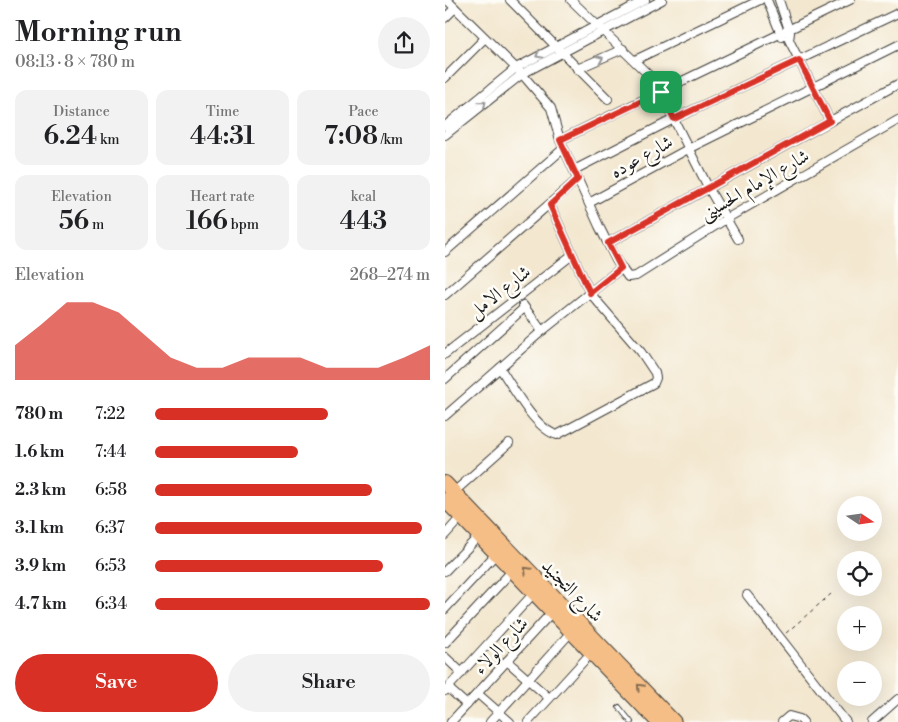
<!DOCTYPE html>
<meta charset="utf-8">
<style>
:root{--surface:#fff;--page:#f2f2f2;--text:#202124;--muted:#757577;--accent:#d93025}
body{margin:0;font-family:"Libre Bodoni",Amiri,serif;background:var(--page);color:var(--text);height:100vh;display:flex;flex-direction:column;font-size:19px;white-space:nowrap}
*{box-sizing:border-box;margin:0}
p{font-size:16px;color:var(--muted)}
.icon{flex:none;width:28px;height:28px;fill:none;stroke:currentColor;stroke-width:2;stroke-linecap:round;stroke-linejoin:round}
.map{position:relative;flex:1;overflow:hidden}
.drawer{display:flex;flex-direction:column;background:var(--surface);width:445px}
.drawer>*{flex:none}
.needle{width:32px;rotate:103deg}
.controls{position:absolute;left:392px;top:496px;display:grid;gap:10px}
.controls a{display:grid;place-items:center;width:45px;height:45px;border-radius:50%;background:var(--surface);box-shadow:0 5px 20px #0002;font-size:25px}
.pin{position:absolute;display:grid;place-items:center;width:42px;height:42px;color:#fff;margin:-21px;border-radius:10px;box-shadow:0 2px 8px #0006}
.round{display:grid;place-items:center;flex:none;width:52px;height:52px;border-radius:26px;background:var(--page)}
.summary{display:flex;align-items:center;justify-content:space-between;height:85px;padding:0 15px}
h1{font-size:28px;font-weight:600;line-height:38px}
.stats{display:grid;grid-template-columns:repeat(3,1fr);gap:8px;height:85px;padding:5px 15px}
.stats div{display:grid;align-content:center;border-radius:12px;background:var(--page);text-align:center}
.stats b{font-size:25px;font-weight:600}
.stats small{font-size:14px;font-weight:400}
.stats p{font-size:14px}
.chart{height:140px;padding:10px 15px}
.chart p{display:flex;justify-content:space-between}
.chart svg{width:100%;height:90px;margin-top:5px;fill:var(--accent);opacity:.7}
.primary-button{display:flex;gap:10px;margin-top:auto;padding:10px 15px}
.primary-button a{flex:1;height:58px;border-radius:30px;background:var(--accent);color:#fff;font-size:20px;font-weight:600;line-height:58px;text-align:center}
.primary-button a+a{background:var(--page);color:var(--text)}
ul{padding:0 15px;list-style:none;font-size:16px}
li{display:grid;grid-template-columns:80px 60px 1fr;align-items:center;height:38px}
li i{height:12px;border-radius:6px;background:var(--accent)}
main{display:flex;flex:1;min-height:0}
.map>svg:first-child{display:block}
</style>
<main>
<section class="drawer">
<div class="summary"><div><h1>Morning run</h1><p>08:13 · 8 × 780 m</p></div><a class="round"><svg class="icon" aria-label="share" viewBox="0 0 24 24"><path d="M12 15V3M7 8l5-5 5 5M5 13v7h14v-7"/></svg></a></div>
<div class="stats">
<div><p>Distance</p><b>6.24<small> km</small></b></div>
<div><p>Time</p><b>44:31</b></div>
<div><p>Pace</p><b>7:08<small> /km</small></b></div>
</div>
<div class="stats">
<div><p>Elevation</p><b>56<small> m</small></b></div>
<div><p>Heart rate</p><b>166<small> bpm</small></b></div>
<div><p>kcal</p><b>443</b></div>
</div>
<div class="chart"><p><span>Elevation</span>268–274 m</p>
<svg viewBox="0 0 160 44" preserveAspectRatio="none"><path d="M0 44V27L10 17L20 6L30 6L40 11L50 22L60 33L70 38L80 38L90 33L100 33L110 33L120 38L130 38L140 38L150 33L160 27V44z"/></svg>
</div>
<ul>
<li><b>780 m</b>7:22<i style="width:63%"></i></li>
<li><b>1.6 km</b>7:44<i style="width:52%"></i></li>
<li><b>2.3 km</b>6:58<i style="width:79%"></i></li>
<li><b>3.1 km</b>6:37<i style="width:97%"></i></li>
<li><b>3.9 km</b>6:53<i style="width:83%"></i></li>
<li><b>4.7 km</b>6:34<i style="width:100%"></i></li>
</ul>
<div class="primary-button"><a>Save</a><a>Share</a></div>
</section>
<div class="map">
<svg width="453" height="722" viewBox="0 0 453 722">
<rect width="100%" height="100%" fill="#fdfcf7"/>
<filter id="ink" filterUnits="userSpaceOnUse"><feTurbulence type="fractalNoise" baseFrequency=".02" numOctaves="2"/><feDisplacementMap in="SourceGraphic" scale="10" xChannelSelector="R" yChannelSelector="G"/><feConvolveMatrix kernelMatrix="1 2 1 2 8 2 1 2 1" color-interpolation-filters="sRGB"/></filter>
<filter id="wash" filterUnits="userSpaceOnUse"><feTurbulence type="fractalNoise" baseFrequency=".0096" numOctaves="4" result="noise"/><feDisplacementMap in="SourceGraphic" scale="20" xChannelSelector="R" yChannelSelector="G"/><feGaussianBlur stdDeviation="1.12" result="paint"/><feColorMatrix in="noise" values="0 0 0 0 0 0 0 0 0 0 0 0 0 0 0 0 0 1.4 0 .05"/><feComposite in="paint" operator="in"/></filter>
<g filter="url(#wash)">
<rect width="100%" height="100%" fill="#f3e7cf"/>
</g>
<g filter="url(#ink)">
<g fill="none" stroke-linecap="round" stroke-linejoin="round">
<defs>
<path id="service" d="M174,707L186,722"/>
<g id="minor">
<path d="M2,0L77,74L106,108L115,140L154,226L171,260L183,277L191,276L281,219L453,120"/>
<path d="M65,0L163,99"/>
<path d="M126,0L209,80L264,189L293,239"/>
<path d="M322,0L337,37"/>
<path d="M334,0L345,33L344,40L385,121"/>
<path d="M0,18L10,8"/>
<path d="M190,60L315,0"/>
<path d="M132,69L178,49"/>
<path d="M0,78L40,38"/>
<path d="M0,126L71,68L200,0"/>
<path d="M0,135L77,74L217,0"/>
<path d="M115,140L405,0"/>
<path d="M129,170L229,119L453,13"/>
<path d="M144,203L243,149L453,45"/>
<path d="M163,243L453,84"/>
<path d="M0,252L119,148"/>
<path d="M0,295L133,179"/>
<path d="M78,305L97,331"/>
<path d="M0,354L127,255"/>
<path d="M55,368C67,386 90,429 112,435L209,383L211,378L210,373L196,352L145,293L105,205"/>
<path d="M0,379L79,308"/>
<path d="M0,416L97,331L176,268"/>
<path d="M9,492L64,443"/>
<path d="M0,535L16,517"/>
<path d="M0,571L34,536"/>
<path d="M302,595L401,722"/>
<path d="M0,609L51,554"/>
<path d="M0,643L67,571"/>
<path d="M0,657L17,673"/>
<path d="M62,661L104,698"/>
<path d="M3,688L22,705"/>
<path d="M0,691L89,593"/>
<path d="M33,694L65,722"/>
<path d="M6,722L107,612"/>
<path d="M45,722L126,632"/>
<path d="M83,722L146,653"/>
<path d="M337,722L344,716L355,719L358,722"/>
<path d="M427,722L453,699"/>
</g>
<g id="trunk">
<path d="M0,483L229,722"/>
<path d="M0,500L213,722"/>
</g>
</defs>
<use href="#service" stroke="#3c3a37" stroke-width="6"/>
<use href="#minor" stroke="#3c3a37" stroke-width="10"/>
<use href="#trunk" stroke="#3c3a37" stroke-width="16"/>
<path stroke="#3c3a37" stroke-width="1" stroke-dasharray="4 4" stroke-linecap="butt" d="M341,633L386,594"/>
<use href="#service" stroke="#fff" stroke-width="4"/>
<use href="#minor" stroke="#fff" stroke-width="8"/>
<use href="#trunk" stroke="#f5be86" stroke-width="14"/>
</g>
<defs><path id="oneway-chevron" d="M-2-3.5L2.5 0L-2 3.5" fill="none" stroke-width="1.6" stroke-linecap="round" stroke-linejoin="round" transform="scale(1.25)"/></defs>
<g stroke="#999">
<use href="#oneway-chevron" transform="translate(94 55) rotate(151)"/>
<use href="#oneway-chevron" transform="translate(155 59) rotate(-24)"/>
<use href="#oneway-chevron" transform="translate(38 104) rotate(-39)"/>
</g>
<g stroke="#886d51">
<use href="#oneway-chevron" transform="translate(82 570) rotate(-134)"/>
<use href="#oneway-chevron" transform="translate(195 687) rotate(-134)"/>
</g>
</g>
<g fill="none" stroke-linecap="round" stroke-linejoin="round" filter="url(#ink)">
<defs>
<path id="route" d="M354,60L385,121L163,243L176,268L145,293L105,205L133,179L115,140L216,92L229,119Z"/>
</defs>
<use href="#route" stroke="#fff" stroke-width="10"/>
<use href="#route" stroke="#d93025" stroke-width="6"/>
</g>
<g text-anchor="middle" stroke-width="5" stroke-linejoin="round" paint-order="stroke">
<g font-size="19" fill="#1c1c1c" stroke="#fdfcf7">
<text transform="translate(196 156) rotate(-29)" y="7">شارع عوده</text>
<text transform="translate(309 184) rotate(-30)" y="7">شارع الإمام الحسينى</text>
<text transform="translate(54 291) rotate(-38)" y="7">شارع الامل</text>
<text transform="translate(128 590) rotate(46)" y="7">شارع التجنيد</text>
<text transform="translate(55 645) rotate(-47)" y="7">شارع الولاء</text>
</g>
</g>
</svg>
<div class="controls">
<a><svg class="needle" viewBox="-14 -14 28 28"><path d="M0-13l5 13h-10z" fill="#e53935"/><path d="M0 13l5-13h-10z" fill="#757577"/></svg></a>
<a><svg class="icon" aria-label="locate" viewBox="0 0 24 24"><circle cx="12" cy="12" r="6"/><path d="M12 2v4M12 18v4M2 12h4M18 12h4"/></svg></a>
<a>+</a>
<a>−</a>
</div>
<div class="pin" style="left:216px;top:92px;background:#1e9e55"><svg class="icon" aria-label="arrive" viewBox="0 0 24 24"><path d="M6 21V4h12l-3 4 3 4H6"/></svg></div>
</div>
</main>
